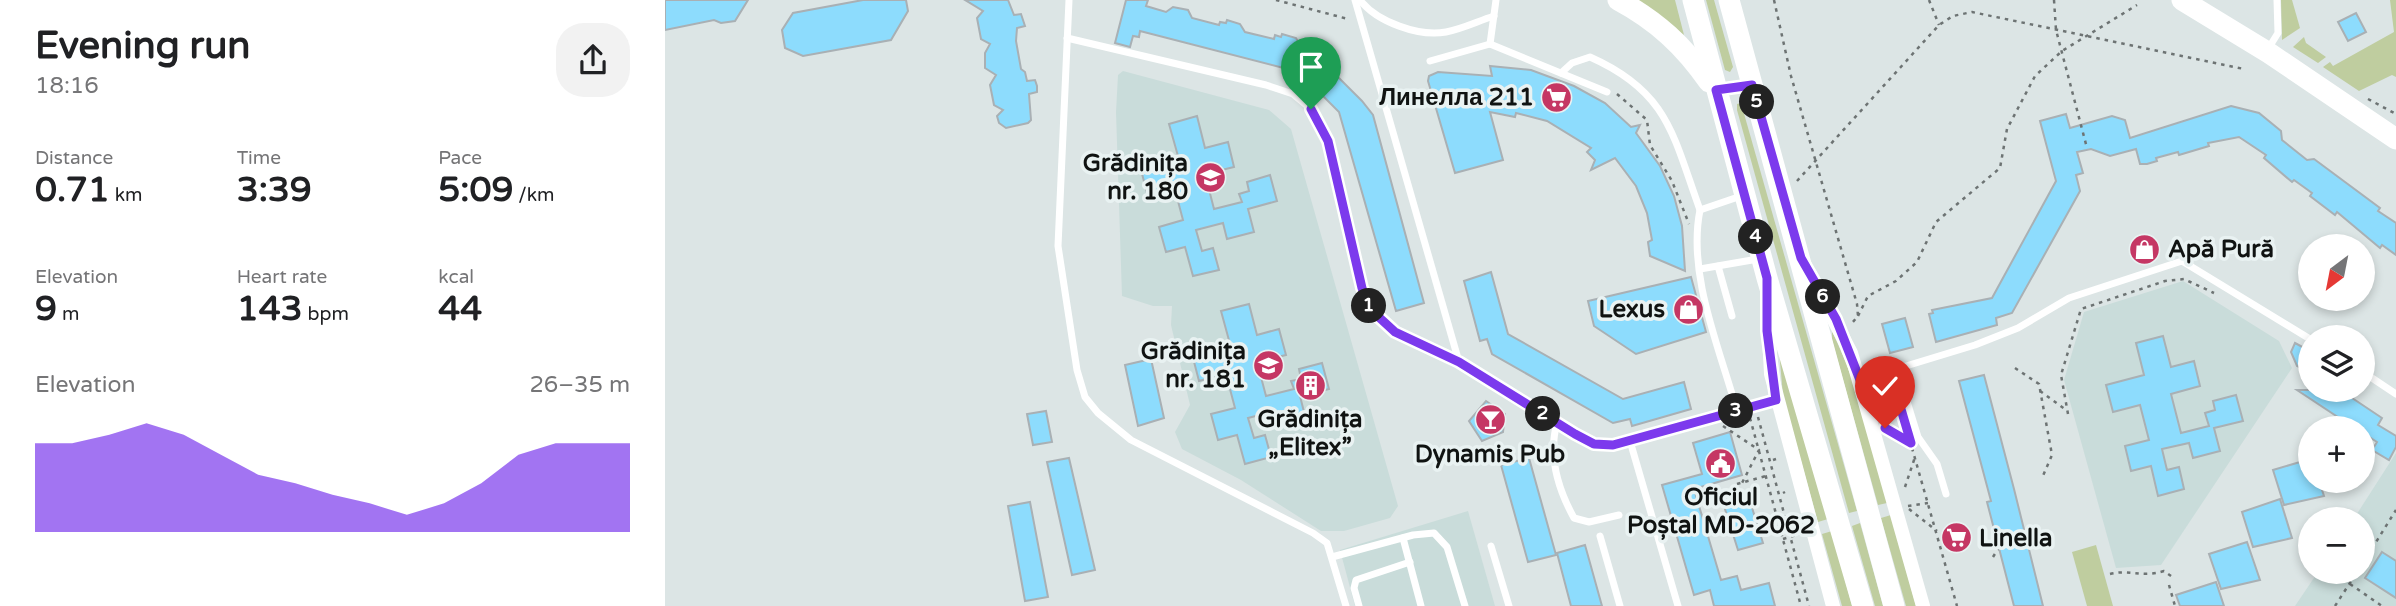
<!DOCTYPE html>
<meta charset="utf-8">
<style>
:root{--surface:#fff;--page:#f2f2f2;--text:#202124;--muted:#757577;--accent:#7c3aed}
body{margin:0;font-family:"Varela Round",sans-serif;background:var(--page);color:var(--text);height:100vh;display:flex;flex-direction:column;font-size:26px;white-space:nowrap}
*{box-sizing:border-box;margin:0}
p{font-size:23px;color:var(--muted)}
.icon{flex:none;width:38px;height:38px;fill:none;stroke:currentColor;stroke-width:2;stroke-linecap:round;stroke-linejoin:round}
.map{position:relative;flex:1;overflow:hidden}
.sheet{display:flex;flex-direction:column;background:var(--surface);width:665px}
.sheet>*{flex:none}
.needle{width:46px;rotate:212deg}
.fabs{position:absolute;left:1633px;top:234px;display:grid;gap:14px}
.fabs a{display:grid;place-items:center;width:77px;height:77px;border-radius:50%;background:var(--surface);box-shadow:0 4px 10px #0003;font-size:35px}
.pin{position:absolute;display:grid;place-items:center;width:60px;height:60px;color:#fff;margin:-72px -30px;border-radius:50% 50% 50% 0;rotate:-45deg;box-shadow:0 0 7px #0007}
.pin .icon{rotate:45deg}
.km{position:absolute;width:35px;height:35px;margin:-18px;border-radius:50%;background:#222;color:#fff;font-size:19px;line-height:35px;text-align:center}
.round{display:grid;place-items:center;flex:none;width:74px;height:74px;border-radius:28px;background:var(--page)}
.head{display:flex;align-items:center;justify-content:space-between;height:119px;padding:0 35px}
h1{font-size:38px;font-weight:700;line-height:52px}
.metrics{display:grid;grid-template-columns:repeat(3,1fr);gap:10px;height:119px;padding:7px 35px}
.metrics div{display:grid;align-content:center}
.metrics b{font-size:35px;font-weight:700}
.metrics small{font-size:19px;font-weight:400}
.metrics p{font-size:19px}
.chart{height:196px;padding:14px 35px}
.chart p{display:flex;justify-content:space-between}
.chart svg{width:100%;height:126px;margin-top:7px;fill:var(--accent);opacity:.7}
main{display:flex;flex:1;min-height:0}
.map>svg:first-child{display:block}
</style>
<main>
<section class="sheet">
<div class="head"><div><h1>Evening run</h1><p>18:16</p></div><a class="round"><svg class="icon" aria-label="share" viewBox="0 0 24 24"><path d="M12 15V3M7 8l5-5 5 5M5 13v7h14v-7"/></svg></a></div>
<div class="metrics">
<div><p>Distance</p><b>0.71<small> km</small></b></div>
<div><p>Time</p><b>3:39</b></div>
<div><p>Pace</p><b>5:09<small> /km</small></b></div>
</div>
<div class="metrics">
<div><p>Elevation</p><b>9<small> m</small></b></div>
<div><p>Heart rate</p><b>143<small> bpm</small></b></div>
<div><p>kcal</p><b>44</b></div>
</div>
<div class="chart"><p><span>Elevation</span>26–35 m</p>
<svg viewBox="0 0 160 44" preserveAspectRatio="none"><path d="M0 44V13L10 13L20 10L30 6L40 10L50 17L60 24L70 27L80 31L90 34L100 38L110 34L120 27L130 17L140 13L150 13L160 13V44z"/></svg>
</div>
</section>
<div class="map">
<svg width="1731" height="606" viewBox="0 0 1731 606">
<rect width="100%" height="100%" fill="#dce5e5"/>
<g fill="#c9dcda">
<path d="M458,71L604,110L626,129L733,506L725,518L679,531H656L576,480L517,449L510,432L525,405L506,325L507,306H488L457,296L451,112L453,75Z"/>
<path d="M1518,281L1614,341L1627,368L1496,565L1451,568L1399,380L1419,312Z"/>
<path d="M1731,453V606H1630L1653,572H1698V520H1688Z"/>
<path d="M803,511L830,606H690L675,550Z"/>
</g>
<g fill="#bfcd9f">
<path d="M970,0H1010L1019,35Z"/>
<path d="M1041,0H1049L1068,67L1065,72L1060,70Z"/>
<path d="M1616,0H1627L1635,28L1617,40Z"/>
<path d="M1725,0H1731V77L1727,75L1694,91L1658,67L1665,62L1668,66L1729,32Z"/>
<path d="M1639,37L1641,43L1661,57L1653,63L1628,47Z"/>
<path d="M1076,103L1192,511L1184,513L1072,110V104Z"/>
<path d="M1167,331L1188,378L1222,503L1213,505L1167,340Z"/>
<path d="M1114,350L1163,519L1153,522L1118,396Z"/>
<path d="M1226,515L1251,606H1241L1216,518Z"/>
<path d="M1195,523L1218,606H1210L1187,526Z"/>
<path d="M1167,531L1187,606H1177L1157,534Z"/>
<path d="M1431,545L1448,606H1422L1407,552Z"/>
</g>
<g fill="#8ddcfd" stroke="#a9b0b4" stroke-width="2">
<path d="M0,0H83L70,21L56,23L49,20L0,30Z"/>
<path d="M198,0H241L243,11L226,40L138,56L120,48L117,30L128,13Z"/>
<path d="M300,0H343L349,15L356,14L360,26L352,28L351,41L356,69L360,72L362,81L370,80L372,86V92L364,94L366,120L363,123L341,128L334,123L332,116L338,110L329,105L325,85L331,75L320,68V53L325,44L316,39L312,18L318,11Z"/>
<path d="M461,0H483L481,6L501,12L508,7L523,10L527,18L554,25L555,22L561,23L562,20L575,24L580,32L609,39L610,35L616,37L617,34L631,38L635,45L644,48L697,101L708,115L759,303L731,311L674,112L634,72L475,31L474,37L468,36L465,47L450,43Z"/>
<path d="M1691,13L1701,32L1683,41L1673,22Z"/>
<path d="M825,66L866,70L909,86L940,103L966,127L975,125L971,133L995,166L1009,196L1017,226L1020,271L985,256L983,242L987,240L982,213L971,186L950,158L926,170L930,160L922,152L926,148L882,121L851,113L850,117L825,112L838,160L790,173L763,81L764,76L773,72L827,76Z"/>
<path d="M1566,106L1594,113L1616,131L1617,140L1642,160L1649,159L1715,208L1713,211L1731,223V255L1717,245L1715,248L1672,212L1670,215L1645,196L1647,193L1629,180L1627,182L1599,158L1601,155L1574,137L1543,143L1544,146L1514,155L1513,152L1491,158L1492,161L1482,164H1475L1471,149L1445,156L1426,149L1412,152L1418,173L1411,175L1415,191L1347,313L1331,318L1332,325L1271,342L1264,314L1268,313L1267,310L1327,298L1391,181L1375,121L1401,114L1405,128L1447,116L1460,120L1465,138Z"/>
<path d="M532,116L540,148L563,142L569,167L540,174L549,209L577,202L574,194L584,191L582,182L605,175L612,201L583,209L589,232L562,239L558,223L531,230L537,251L548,248L554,270L528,276L520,247L501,252L494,227L518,220L509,186L482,193L475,166L513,156L504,124Z"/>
<path d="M826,272L843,334L958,399L1019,382L1026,409L967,426L965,419L948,423L827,354L822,339L815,341L799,281Z"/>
<path d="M1026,277L1041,332L971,354L929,326L923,301Z"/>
<path d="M584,304L592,335L614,329L621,355L592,362L601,396L629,389L626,381L636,379L634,369L657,363L664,389L635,396L641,420L614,427L610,411L583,418L589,438L600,435L606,457L580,464L572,435L553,440L546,414L570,408L561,374L534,381L527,354L565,344L556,311Z"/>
<path d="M1240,318L1248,347L1225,353L1217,324Z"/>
<path d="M1498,336L1506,367L1529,361L1535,386L1506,394L1516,433L1544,426L1540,413L1550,410L1548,401L1571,395L1578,421L1549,428L1555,451L1528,458L1524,443L1497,449L1502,470L1514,467L1519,489L1493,496L1486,466L1466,471L1460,446L1484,440L1475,405L1448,412L1441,385L1479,375L1471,343Z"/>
<path d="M1630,343L1643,350L1645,360L1641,370L1632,366L1626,352Z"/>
<path d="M486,359L499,418L473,426L460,365Z"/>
<path d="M1319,375L1349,489L1378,606H1349L1322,502L1326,501L1294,381Z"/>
<path d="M1632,390H1675L1717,418L1713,425L1731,436V447L1724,460L1707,450L1712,442L1698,433V429H1691Z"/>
<path d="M821,401L840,414L838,432L817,441L804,421Z"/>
<path d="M381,411L387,442L368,445L362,414Z"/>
<path d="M1065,432L1077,475L1029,489L1056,580L1072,576L1076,590L1104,583L1110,606H1049L1045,590L1029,595L997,485L1037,474L1028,443Z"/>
<path d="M404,458L430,570L407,575L382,462Z"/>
<path d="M864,458L891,555L863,562L836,465Z"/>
<path d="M1645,459V481H1654L1659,496L1619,505L1608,470Z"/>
<path d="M1084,498L1098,543L1073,550L1059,506Z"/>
<path d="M1615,499L1627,538L1588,547L1577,512Z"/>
<path d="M365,502L383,597L360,601L343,506Z"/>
<path d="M1582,542L1595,580L1556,589L1544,554Z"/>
<path d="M920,545L937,606H906L892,553Z"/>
<path d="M1717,552L1731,561V598L1700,578Z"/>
<path d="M1551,582L1559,606H1515L1511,595Z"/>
</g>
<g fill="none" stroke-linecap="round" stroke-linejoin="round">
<g stroke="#6d7373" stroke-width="2.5" stroke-dasharray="3.5 5" stroke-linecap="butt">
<path d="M611,0L683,19"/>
<path d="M1109,0L1126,76L1192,304L1193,316L1187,323"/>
<path d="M1264,0L1274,25"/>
<path d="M1389,0L1391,30L1422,148"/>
<path d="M952,94L982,120L985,145L1007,181L1024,224"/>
<path d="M1703,99L1731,114"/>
<path d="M1132,181L1274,25L1288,16L1307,12L1579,69"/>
<path d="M1193,316L1203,296L1231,281L1252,262L1271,222L1335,168L1342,129L1370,76L1397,51L1472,5"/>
<path d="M1350,368L1374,384L1387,455L1377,478"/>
<path d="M1375,391L1401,410"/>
<path d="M1403,414L1396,375L1416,309L1500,281L1519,279L1549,293"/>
<path d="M1093,417L1144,606"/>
<path d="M1085,418L1136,606"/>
<path d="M1058,426L1094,450L1077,483"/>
<path d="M1221,429L1243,441"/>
<path d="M1247,448L1292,606"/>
<path d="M1108,460L1111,459"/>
<path d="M1072,484L1101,476"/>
<path d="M1240,487L1250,457"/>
<path d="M1118,493L1120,492"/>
<path d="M1243,506L1263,503"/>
<path d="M1244,509L1272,531"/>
<path d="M1362,538L1385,532"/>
<path d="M1118,539L1135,534"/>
<path d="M1328,557L1333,549"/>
<path d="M1698,563L1731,510"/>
<path d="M1445,574C1465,569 1476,578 1499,571L1509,578"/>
<path d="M1685,584L1717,606"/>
<path d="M1504,585L1510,606"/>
<path d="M1670,606L1692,572"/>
</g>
<g stroke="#fff" stroke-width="7">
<path d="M404,0L393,246L412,370L420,397L433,413L466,440L648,533L662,543L681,606"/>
<path d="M690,0L794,362"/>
<path d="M695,0C712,22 754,37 781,32C797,29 813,21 829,16"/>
<path d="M402,38L601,85L628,94L646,109L663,141L697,288L705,309L730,332L794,362L929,444L965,441L1111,400"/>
<path d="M825,44L831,0"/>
<path d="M1603,49L1613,33L1612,0"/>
<path d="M765,61L825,44L942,92"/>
<path d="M896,73L907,63L925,57C1004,92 1008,136 1035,210L1079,195"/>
<path d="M1035,210C1022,275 1055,349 1072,411"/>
<path d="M1053,266L1067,316"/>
<path d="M1035,269L1093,259"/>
<path d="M1232,369L1253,437L1272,464L1281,494"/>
<path d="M1698,372L1731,394"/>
<path d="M1195,380L1310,345L1353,328L1404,298L1517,261L1645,339"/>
<path d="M892,423C883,455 893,489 909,518L924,522L954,515"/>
<path d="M965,441L1013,606"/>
<path d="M935,536L955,606"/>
<path d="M738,538L756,606"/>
<path d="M826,546L844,606"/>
<path d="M667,557L748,535L769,533L782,547L800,606"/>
<path d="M694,606L689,588L691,580L745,562"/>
</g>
<g stroke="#fff" stroke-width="14">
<path d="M1145,274L1186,353L1258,606"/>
<path d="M1102,297L1106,374L1168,606"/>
</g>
<g stroke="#fff" stroke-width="21">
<path d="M953,0C992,21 1019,46 1044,82"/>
<path d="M1028,0L1102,278L1198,606"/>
<path d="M1064,0L1229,606"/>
<path d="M1517,0L1604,53L1731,139"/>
</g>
</g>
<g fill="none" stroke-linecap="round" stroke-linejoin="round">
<defs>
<path id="route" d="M646,109L663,141L697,288L705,309L730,332L794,362L910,434L929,444L948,445L1111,400L1102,331V278L1051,90L1087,85L1136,258L1171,319L1195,380L1205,377L1209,384L1221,379L1228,382L1246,443L1220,428"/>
</defs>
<use href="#route" stroke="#fff" stroke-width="14"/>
<use href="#route" stroke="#7c3aed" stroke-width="9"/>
</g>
<defs>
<symbol id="supermarket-disc" viewBox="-11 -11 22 22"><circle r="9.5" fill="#c53764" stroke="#e9f2f2"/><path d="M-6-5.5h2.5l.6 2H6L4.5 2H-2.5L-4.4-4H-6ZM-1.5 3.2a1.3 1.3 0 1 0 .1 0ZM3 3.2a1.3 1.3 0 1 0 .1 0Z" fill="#fff"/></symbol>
<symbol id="school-disc" viewBox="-11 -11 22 22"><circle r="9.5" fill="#c53764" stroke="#e9f2f2"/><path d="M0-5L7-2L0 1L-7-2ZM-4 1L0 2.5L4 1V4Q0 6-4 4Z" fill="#fff"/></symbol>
<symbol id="shop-disc" viewBox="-11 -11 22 22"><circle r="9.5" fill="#c53764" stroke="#e9f2f2"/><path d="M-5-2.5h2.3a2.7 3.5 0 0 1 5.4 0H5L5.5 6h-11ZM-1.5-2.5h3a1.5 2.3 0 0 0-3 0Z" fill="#fff"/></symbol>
<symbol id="building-disc" viewBox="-11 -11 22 22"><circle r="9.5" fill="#c53764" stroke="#e9f2f2"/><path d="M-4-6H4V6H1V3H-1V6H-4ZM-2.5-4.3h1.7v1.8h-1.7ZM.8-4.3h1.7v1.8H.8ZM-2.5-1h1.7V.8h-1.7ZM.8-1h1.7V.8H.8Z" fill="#fff"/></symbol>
<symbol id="bar-disc" viewBox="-11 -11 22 22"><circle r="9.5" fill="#c53764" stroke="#e9f2f2"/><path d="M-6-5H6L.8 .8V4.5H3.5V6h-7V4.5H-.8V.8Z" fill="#fff"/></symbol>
<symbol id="civic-disc" viewBox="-11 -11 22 22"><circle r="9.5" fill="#c53764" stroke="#e9f2f2"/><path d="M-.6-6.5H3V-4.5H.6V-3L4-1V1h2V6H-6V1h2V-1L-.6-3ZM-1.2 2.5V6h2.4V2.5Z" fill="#fff"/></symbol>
</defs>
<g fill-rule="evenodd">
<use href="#supermarket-disc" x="874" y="80" width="35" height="35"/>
<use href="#school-disc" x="528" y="160" width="35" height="35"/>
<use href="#shop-disc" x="1462" y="232" width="35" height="35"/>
<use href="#shop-disc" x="1006" y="292" width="35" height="35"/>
<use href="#school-disc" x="586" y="348" width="35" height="35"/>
<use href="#building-disc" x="628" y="368" width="35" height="35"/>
<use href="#bar-disc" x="808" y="402" width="35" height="35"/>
<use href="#civic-disc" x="1038" y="446" width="35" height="35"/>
<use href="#supermarket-disc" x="1274" y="520" width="35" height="35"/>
</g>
<g text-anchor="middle" stroke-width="7" stroke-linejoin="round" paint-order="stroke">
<g font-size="24" font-weight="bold" fill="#101312" stroke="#e9f2f2" text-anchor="end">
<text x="869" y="105">Линелла 211</text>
<text x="523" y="171">Grădinița<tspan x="523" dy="28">nr. 180</tspan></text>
<text x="1503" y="257" text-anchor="start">Apă Pură</text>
<text x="1000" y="317">Lexus</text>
<text x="581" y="359">Grădinița<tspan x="581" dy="28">nr. 181</tspan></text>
<text x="645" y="427" text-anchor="middle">Grădinița<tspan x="645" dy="28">„Elitex”</tspan></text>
<text x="825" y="462" text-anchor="middle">Dynamis Pub</text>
<text x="1056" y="505" text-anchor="middle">Oficiul<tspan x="1056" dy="28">Poștal MD-2062</tspan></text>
<text x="1314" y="546" text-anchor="start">Linella</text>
</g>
</g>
</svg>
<div class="fabs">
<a><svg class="needle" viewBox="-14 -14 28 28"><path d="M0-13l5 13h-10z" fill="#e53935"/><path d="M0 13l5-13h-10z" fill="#757577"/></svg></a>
<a><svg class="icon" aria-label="layers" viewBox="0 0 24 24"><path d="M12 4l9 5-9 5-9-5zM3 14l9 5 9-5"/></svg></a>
<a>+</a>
<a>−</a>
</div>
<div class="pin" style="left:646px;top:109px;background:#1e9e55"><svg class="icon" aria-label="arrive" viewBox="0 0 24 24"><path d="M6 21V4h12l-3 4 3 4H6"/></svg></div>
<div class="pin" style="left:1220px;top:428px;background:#d93025"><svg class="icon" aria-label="check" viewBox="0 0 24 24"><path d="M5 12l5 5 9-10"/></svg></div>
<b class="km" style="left:704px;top:306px">1</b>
<b class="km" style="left:878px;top:414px">2</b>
<b class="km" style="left:1071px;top:411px">3</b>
<b class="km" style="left:1091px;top:237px">4</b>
<b class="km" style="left:1092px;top:102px">5</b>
<b class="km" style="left:1158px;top:297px">6</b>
</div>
</main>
